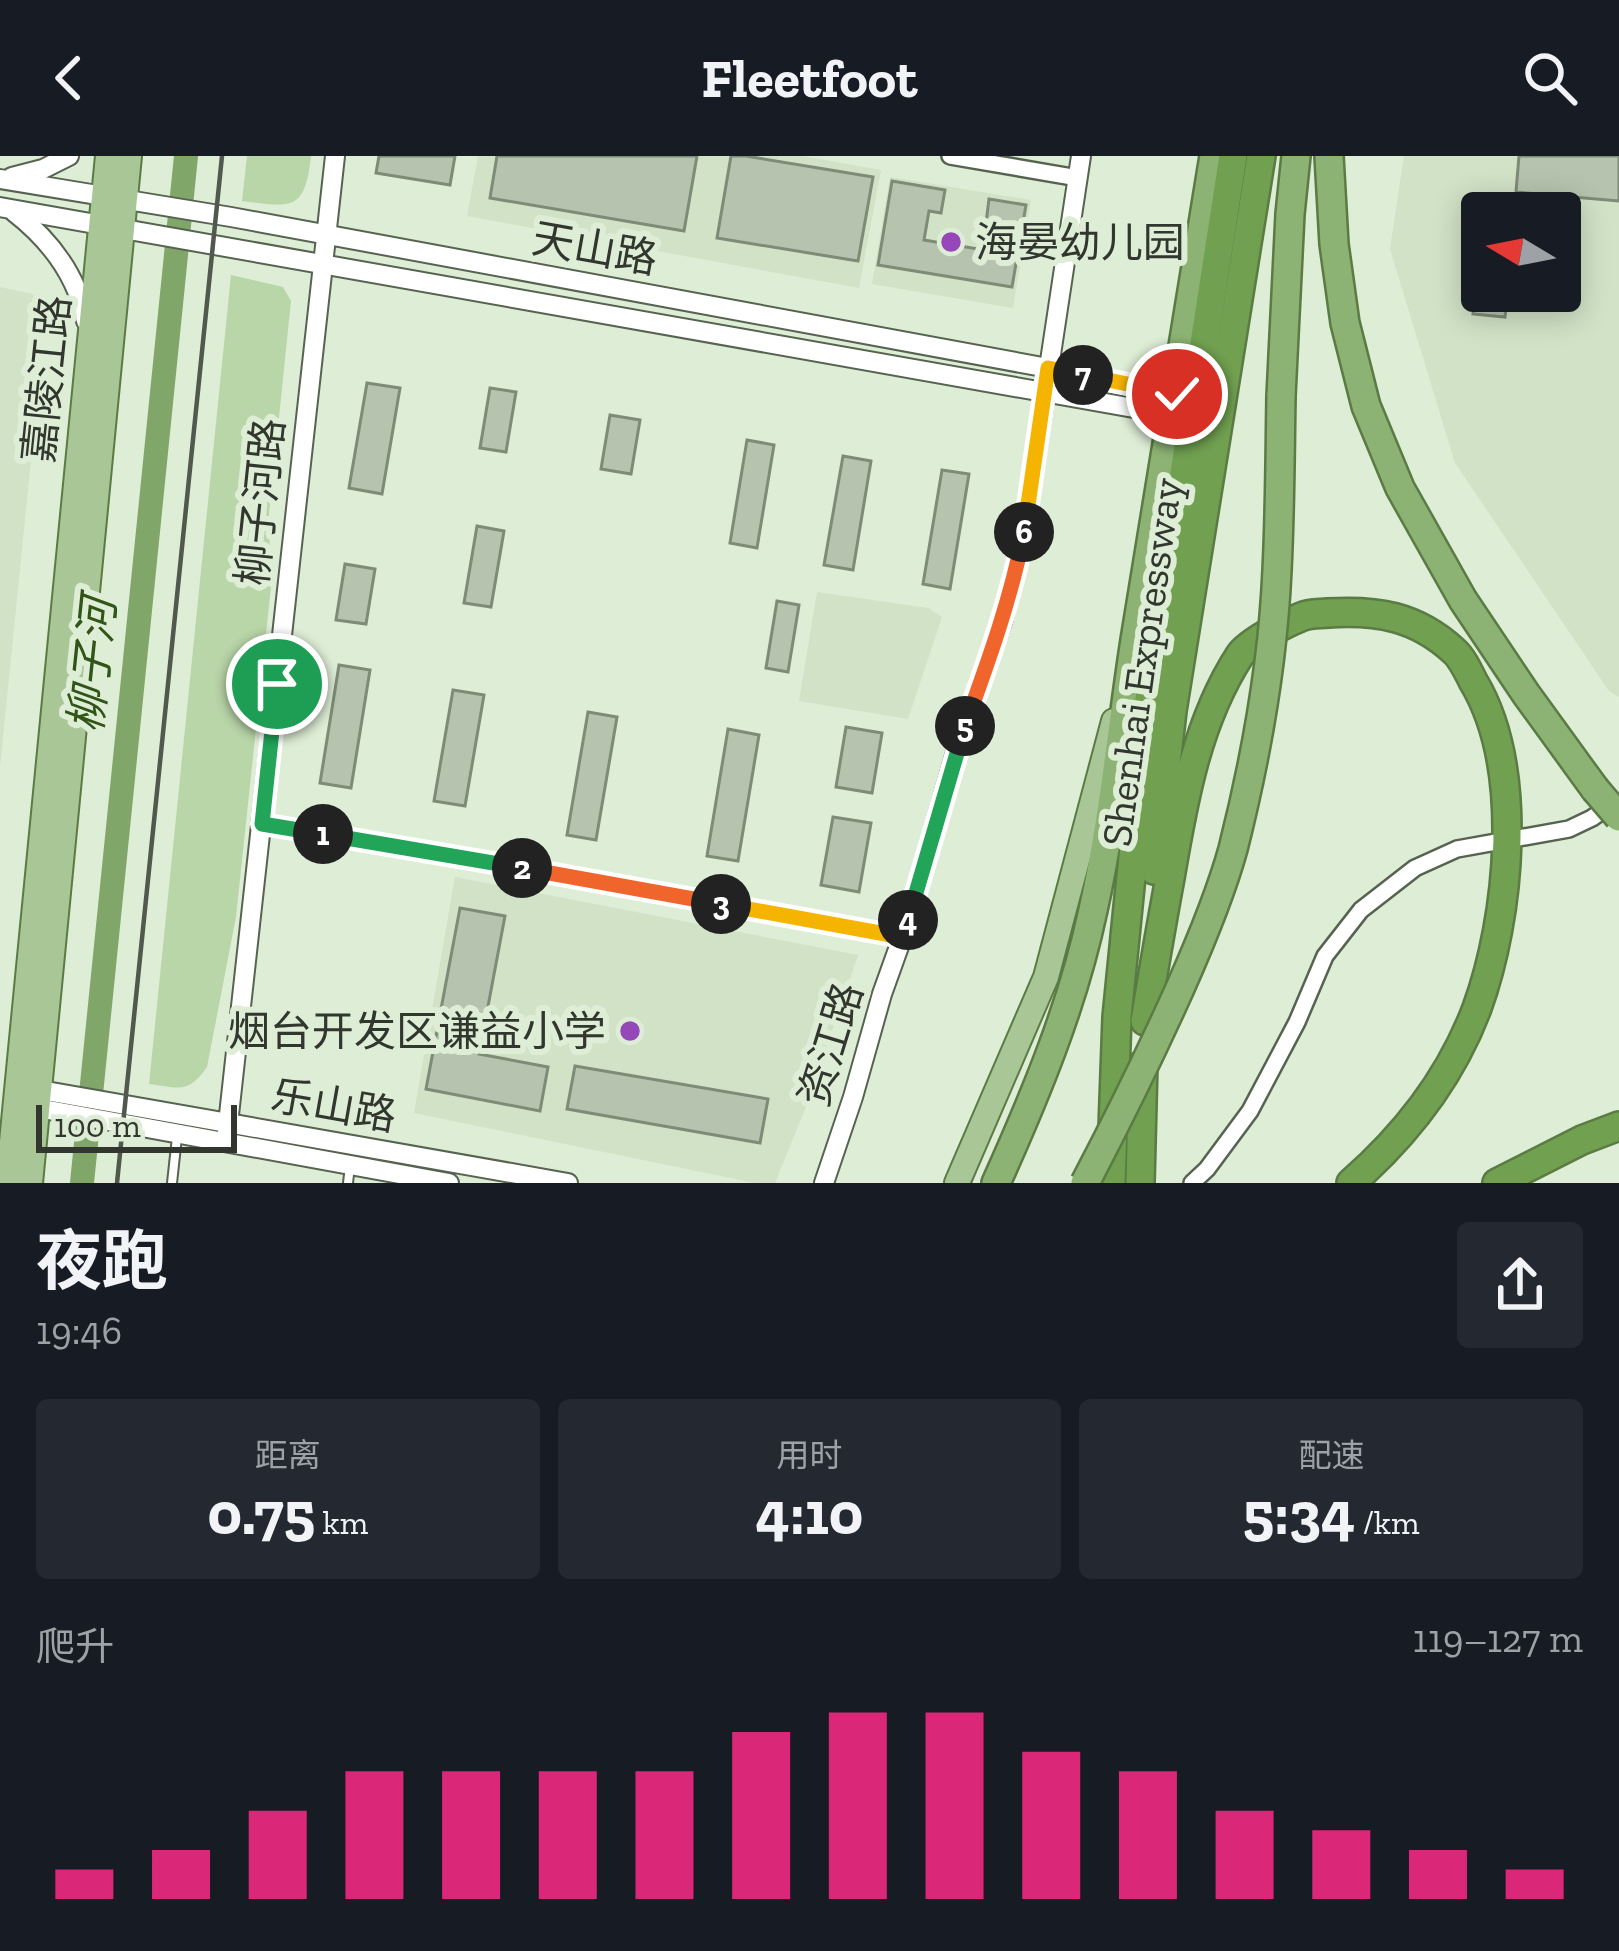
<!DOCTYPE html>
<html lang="zh">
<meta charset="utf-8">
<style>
:root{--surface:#171b24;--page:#242831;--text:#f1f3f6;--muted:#9ea1a6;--accent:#db2777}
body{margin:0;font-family:"Zilla Slab","Noto Sans SC",serif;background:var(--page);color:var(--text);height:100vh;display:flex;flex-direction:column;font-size:45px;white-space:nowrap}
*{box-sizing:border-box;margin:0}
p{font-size:39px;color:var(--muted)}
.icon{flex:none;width:66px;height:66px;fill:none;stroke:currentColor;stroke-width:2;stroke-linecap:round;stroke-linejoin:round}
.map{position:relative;height:1027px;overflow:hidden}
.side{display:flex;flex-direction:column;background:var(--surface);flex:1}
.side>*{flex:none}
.needle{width:78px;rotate:280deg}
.controls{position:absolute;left:1461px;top:36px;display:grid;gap:24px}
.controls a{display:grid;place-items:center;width:120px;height:120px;border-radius:12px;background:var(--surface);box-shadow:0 6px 30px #0003;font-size:60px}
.scale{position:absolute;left:36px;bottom:30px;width:201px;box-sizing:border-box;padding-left:12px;border:6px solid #31362e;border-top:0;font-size:33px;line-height:42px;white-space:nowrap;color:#31362e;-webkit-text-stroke:9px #deedd6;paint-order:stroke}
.pin{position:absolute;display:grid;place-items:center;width:102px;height:102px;color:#fff;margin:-51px;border:6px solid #fff;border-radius:50%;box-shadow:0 3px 12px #0007}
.km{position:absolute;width:60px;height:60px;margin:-30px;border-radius:50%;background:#222;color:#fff;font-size:33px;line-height:60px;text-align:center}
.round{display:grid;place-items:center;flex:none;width:126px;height:126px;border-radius:12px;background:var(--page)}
.summary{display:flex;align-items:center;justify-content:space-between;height:204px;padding:0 36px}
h1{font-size:66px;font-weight:700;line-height:90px}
.figures{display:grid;grid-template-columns:repeat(3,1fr);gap:18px;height:204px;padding:12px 36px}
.figures div{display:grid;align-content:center;border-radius:12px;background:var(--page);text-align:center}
.figures b{font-size:60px;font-weight:700}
.figures small{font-size:33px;font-weight:400}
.figures p{font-size:33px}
.chart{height:336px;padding:24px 36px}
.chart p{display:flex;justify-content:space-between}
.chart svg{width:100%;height:216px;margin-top:12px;stroke:var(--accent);stroke-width:6}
header{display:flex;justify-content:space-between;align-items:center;height:156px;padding:0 36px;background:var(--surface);font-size:54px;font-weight:700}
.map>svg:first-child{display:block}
</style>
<header><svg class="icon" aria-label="back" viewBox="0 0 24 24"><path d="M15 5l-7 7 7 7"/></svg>Fleetfoot<svg class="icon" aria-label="search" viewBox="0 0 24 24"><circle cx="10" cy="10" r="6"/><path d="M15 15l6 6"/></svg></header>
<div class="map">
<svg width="1619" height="1027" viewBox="0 0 1619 1027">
<rect width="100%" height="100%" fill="#deedd6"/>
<g fill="#d1e2c6" fill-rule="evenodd">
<path d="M478,0H802L881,14L859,132L467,60Z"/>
<path d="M1404,0H1619V541L1609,535L1455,307L1390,93ZM1482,57H1560V135H1482Z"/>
<path d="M890,21L1031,44L1013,152L872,128Z"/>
<path d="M0,131L32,138L38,142L46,155L0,611Z"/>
<path d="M817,436L928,452L942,461L908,563L799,545Z"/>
<path d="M455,721L858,799L806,951L775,1027H755L414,957Z"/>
</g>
<g fill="#b9d6a8">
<path d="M247,0H311C305,56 292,51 242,45Z"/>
<path d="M231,119L283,131L291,145L269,358L271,431L236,761L207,911C188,938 180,932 149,928Z"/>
</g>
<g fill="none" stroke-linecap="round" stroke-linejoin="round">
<path stroke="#81a66a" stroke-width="24" d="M82,1027L186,0"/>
</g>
<g fill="#b6c4af" stroke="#7e8b77" stroke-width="3">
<path d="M379,0H455L450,29L376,17Z"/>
<path d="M497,0H697L684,75L490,42Z"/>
<path d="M731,0H746L873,21L858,105L717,82Z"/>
<path d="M1519,0H1619V45L1516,36Z"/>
<path d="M892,25L945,34L941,57L929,55L924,84L990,95L994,68L986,67L989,43L1026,49L1012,131L878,109Z"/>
<path d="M1482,75V135H1508L1505,161L1473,158Z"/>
<path d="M367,227L400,232L382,338L349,332Z"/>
<path d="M490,232L516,236L506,296L480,292Z"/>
<path d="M610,259L640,264L631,318L601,313Z"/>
<path d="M747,284L774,289L757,392L730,387Z"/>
<path d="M843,300L871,305L853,414L824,409Z"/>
<path d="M942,314L969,318L950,433L923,428Z"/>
<path d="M477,370L504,375L491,451L464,447Z"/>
<path d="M345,408L375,413L366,468L336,464Z"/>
<path d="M777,445L799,449L788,516L766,512Z"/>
<path d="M339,509L370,514L351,632L320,627Z"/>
<path d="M453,534L484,539L465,650L434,645Z"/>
<path d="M588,556L617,561L596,684L567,679Z"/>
<path d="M846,571L882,577L872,637L836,631Z"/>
<path d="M728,573L759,579L738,705L707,700Z"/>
<path d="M833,661L871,667L859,736L821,729Z"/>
<path d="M460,752L505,760L479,898L548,911L540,955L426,933Z"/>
<path d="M575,910L768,943L760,987L567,953Z"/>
</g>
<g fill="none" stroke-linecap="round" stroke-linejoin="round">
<defs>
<g id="service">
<path d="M172,1027L177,981"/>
<path d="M348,1027L350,1010"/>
</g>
<g id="minor">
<path d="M950,0L1078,22"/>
<path d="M262,668L442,697L902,781"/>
<path d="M1192,1027L1207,1013L1250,955L1297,866L1325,800L1361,754L1415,712L1457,693L1569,673L1592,662L1612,648"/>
</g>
<g id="tertiary">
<path d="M12,21L43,13L69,0"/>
<path d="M0,23L231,61L1048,212L1177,238"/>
<path d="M0,51L1173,259"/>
<path d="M14,56C50,84 77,119 86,165"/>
<path d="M29,932L568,1027"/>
<path d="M27,950L449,1027"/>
<path d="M226,986L335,0"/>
<path d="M824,1027L853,941L882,838L906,771L959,586L1002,466L1024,377L1081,0"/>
</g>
<g id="primary">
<path d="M8,1027L108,0"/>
<path d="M30,1027L129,0"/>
<path d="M957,1027L1046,821L1114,565"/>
</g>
<g id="trunk">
<path d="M1329,0L1334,88L1345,167L1366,250L1400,332L1463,444L1526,538L1595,633"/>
<path d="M1281,240L1290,58L1296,0"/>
<path d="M996,1027C1036,938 1073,849 1093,754C1113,665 1121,574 1135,484C1161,323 1188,162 1214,0"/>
</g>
<g id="motorway">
<path d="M1154,714L1172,555L1261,0"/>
<path d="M1145,865C1153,818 1161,770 1170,722C1183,645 1197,565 1240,499C1249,486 1286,467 1301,461C1310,457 1319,458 1328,457C1377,454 1416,460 1454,495C1462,502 1468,515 1473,525C1525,611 1510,761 1477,852C1451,921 1406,979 1351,1027"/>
<path d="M1111,1027L1117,861L1148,550L1233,0"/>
<path d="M1140,1027L1143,908"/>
<path d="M1497,1027L1582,984L1619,970"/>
</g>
</defs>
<use href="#service" stroke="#566350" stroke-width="12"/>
<use href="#minor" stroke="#566350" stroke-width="20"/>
<use href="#tertiary" stroke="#566350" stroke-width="22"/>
<use href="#primary" stroke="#5a7b44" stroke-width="28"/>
<use href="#trunk" stroke="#5a7b44" stroke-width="32"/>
<use href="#motorway" stroke="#5a7b44" stroke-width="32"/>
<use href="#service" stroke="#fff" stroke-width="8"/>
<use href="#minor" stroke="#fff" stroke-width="15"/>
<use href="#tertiary" stroke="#fff" stroke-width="18"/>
<use href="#primary" stroke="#a9c696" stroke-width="24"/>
<use href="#trunk" stroke="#8cb373" stroke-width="27"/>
<use href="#motorway" stroke="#70a050" stroke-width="27"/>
<path stroke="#51584d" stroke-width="4.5" d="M117,1027L222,0"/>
<defs>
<g id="trunk-bridge">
<path d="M1595,633L1619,661"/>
<path d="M1085,1027C1119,962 1151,897 1181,830C1201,785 1220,740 1233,693C1256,602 1273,507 1277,414C1280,356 1280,298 1281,240"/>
</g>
</defs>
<use href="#trunk-bridge" stroke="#5a7b44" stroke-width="32" stroke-linecap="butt"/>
<use href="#trunk-bridge" stroke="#8cb373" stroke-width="27"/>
</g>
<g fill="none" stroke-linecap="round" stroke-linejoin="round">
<defs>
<path id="split-1" d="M277,528L262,668L323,678"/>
<path id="split-2" d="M323,678L522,712"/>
<path id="split-3" d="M522,712L721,748"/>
<path id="split-4" d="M721,748L902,781L908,764"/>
<path id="split-5" d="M908,764L965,570"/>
<path id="split-6" d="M965,570C988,506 1011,443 1024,376"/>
<path id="split-7" d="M1024,376L1048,212L1083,219"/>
<path id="split-8" d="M1083,219L1177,238"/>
</defs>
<use href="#split-1" stroke="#fff" stroke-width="24"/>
<use href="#split-2" stroke="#fff" stroke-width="24"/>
<use href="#split-3" stroke="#fff" stroke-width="24"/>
<use href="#split-4" stroke="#fff" stroke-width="24"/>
<use href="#split-5" stroke="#fff" stroke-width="24"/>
<use href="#split-6" stroke="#fff" stroke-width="24"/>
<use href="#split-7" stroke="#fff" stroke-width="24"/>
<use href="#split-8" stroke="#fff" stroke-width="24"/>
<use href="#split-1" stroke="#22a559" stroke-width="15"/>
<use href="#split-2" stroke="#22a559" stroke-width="15"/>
<use href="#split-3" stroke="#f0652b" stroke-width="15"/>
<use href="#split-4" stroke="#f5b400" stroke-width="15"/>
<use href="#split-5" stroke="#22a559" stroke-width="15"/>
<use href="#split-6" stroke="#f0652b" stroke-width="15"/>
<use href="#split-7" stroke="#f5b400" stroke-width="15"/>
<use href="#split-8" stroke="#f5b400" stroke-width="15"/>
</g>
<g fill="#9647b8" stroke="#deedd6" stroke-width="4.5">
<circle cx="951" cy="86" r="12"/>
<circle cx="630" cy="875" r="12"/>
</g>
<g text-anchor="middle" stroke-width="12" stroke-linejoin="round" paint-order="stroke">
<g font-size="42" fill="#31362e" stroke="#deedd6" text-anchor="start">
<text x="975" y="101">海晏幼儿园</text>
<text x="606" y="890" text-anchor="end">烟台开发区谦益小学</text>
</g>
<g font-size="42" fill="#31362e" stroke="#deedd6">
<text transform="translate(595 92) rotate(10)" y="15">天山路</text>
<text transform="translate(46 223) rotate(-84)" y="15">嘉陵江路</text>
<text transform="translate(260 346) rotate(-84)" y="15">柳子河路</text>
<text transform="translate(1141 506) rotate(-82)" y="15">Shenhai Expressway</text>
<text transform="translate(830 888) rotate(-73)" y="15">资江路</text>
<text transform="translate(334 949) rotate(10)" y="15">乐山路</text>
</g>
<g font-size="45" font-style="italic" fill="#315417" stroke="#deedd6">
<text transform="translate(92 509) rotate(-84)" y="16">柳子河</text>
</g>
</g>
</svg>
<div class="controls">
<a><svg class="needle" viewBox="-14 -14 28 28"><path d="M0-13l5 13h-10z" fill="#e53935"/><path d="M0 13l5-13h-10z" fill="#9ea1a6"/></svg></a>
</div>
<div class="scale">100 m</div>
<div class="pin" style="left:277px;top:528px;background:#1e9e55"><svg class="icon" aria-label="arrive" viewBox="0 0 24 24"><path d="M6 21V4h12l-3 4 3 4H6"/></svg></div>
<div class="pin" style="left:1177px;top:238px;background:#d93025"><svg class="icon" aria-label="check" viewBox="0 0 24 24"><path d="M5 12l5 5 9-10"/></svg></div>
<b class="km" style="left:323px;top:678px">1</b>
<b class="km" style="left:522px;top:712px">2</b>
<b class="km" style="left:721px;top:748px">3</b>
<b class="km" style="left:908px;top:764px">4</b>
<b class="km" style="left:965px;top:570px">5</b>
<b class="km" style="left:1024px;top:376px">6</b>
<b class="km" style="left:1083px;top:219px">7</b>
</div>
<section class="side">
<div class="summary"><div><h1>夜跑</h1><p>19:46</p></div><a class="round"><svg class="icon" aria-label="share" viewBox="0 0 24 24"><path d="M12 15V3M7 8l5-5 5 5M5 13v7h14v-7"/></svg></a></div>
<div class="figures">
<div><p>距离</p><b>0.75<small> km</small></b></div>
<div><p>用时</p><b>4:10</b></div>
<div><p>配速</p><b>5:34<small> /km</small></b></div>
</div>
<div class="chart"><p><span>爬升</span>119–127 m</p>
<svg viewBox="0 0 160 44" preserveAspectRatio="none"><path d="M5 44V38M15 44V34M25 44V26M35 44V18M45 44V18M55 44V18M65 44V18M75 44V10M85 44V6M95 44V6M105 44V14M115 44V18M125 44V26M135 44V30M145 44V34M155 44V38"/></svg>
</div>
</section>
